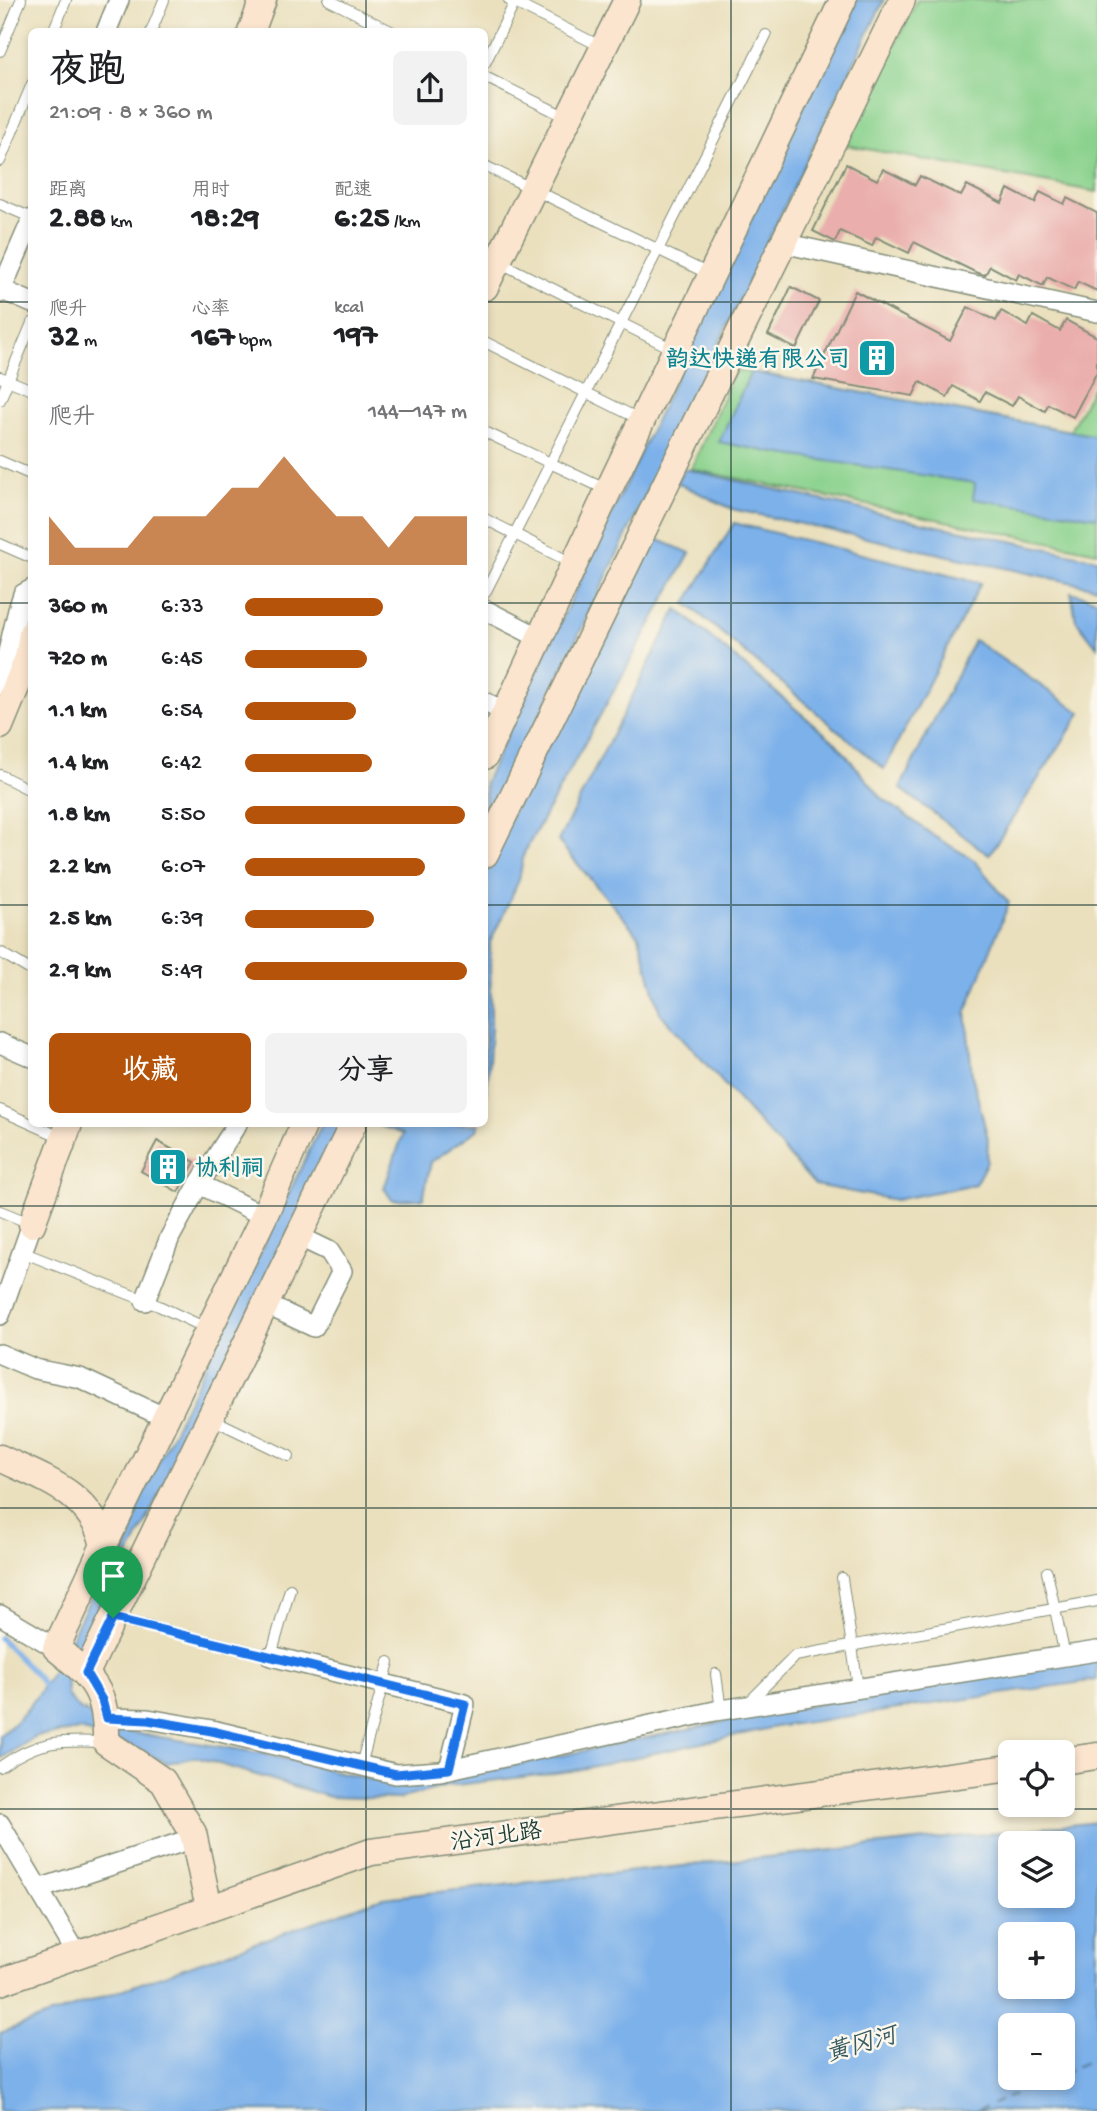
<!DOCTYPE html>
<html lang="zh">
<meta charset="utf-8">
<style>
:root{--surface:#fff;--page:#f2f2f2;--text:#202124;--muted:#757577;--accent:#b45309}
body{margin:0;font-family:"Gochi Hand","LXGW WenKai TC",sans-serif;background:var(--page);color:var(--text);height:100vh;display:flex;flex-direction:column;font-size:26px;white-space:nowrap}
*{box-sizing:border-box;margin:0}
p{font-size:23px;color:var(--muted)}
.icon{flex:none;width:38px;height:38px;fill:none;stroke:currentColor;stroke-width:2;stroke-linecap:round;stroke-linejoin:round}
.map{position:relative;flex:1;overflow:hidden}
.details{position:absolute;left:28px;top:28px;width:460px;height:1099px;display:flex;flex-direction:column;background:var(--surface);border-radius:10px;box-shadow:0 4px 10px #0003}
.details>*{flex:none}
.buttons{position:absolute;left:998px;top:1740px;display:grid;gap:14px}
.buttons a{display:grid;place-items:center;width:77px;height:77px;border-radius:10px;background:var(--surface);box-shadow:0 4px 10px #0003;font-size:35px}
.pin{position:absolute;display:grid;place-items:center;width:60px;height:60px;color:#fff;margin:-72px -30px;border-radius:50% 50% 50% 0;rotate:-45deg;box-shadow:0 0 7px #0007}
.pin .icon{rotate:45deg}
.round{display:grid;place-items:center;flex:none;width:74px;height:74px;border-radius:10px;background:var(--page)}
.overview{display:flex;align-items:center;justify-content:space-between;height:119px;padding:0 21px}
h1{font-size:38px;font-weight:700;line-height:52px}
.figures{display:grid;grid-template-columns:repeat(3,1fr);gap:10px;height:119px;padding:7px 21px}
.figures div{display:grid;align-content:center}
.figures b{font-size:30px;font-weight:700}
.figures small{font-size:19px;font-weight:400}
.figures p{font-size:19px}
.chart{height:196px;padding:14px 21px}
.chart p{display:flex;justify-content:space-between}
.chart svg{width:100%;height:126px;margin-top:7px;fill:var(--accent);opacity:.7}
.button{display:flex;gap:14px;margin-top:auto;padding:14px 21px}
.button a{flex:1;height:80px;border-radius:10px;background:var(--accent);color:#fff;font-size:28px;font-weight:700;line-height:80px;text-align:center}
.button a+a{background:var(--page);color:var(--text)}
ul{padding:0 21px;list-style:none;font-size:23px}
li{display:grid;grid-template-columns:112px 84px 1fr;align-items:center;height:52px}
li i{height:18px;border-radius:9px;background:var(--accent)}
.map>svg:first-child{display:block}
</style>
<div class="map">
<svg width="1097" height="2111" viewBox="0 0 1097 2111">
<rect width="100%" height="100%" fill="#fbf7ec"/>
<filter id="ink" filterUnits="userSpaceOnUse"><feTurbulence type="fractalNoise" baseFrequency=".0143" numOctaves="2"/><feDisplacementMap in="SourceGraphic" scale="14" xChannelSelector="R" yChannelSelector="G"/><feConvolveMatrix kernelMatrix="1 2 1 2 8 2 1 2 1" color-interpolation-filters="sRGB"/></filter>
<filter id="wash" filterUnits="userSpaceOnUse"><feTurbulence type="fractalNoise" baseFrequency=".00686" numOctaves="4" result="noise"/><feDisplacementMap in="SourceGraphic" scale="28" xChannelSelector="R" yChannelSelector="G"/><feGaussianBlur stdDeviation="1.57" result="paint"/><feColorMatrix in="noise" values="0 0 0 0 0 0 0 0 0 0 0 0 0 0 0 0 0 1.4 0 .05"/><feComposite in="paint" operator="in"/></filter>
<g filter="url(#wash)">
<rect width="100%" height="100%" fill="#eae0be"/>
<g fill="#89d18c" stroke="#548760" stroke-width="2">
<path d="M917,0H1097V192L845,145Z"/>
<path d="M735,371L751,372L1070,431L1097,379V552L691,469Z"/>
</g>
<g fill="#7db1ea" stroke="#4e778f" stroke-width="2" fill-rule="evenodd">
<path d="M854,0H884L485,829V782Z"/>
<path d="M751,372L1097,436V517L973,499L975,483L775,453L719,442Z"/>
<path d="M685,469L900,518L1097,559V588L732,509L676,482Z"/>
<path d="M734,523L981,583L884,769L686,603Z"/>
<path d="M649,536L690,553L524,853L519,880L490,943L491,1025L488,1079L485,1096V870L580,671Z"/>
<path d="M1071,592L1097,600V647L1076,620Z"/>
<path d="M677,609L836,743L881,797L934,836L974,860L1009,903L966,1012L972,1075L988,1139L987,1162L975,1184L895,1200L815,1185L660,1013L639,936L558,841Z"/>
<path d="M974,640L1081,713L989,855L900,788Z"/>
<path d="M322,1124H342L86,1643L66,1669L67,1695L80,1710L128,1732L261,1753L405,1788L756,1715L1097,1656V1680L775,1727L572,1771L448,1786L398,1799L330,1797L196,1757L167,1763L129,1745L80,1730L37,1736L0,1759V1735C45,1704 81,1616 106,1566C181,1420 251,1272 322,1124Z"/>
<path d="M375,1124H479L477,1130L431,1162L423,1199L392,1200L384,1188L403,1134Z"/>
<path d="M1097,1822V2111H0V2033L382,1898ZM1010,1843H1062V1895H1010ZM1010,1934H1062V1986H1010ZM1010,2025H1062V2077H1010Z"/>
</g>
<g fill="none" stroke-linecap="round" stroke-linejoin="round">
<path stroke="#7db1ea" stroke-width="5" d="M0,1638L37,1676L47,1690"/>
<g stroke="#365a62" stroke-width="2" stroke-dasharray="9 7" stroke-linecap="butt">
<path d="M1062,2073L1097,2057"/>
<path d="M977,2111L1052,2077"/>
</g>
</g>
<g id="blocks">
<g fill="#eaaeac">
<path d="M846,164L877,180L883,169L915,185L920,176L961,196L967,185L1002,203L1008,189L1035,203L1040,192L1064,204L1067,198L1097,213V291L1078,282L1074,290L1047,277L1043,286L1019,274L1016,280L990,266L985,275L977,273L914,242L909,253L876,237L872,246L840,231L835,242L813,231Z"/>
<path d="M791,287L819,301L796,349L768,335Z"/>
<path d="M855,291L950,341L968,307L996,321L1001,311L1028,326L1033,316L1060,331L1066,320L1097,337V372L1073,417L1048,404L1045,411L1018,396L1012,406L985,392L980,401L953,386L947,397L920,382L913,396L813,379Z"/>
<path d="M157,1141L195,1162L178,1192L141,1171Z"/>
</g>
</g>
</g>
<g filter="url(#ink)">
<use href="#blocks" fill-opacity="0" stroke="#848e79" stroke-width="2"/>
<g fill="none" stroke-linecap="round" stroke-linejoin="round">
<defs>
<g id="lane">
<path d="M329,0L393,32"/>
<path d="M509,0L602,47"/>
<path d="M53,32L66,0"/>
<path d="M151,32L164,0"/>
<path d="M0,51L21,0"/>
<path d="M485,63L516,0"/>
<path d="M485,77L566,117"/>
<path d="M0,161L32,84"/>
<path d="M485,166L711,275"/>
<path d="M0,204L32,218"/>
<path d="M485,255L675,350"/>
<path d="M485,342L641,420"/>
<path d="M0,377L32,390"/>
<path d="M0,400L32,323"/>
<path d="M485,432L607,490"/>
<path d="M0,461L32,475"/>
<path d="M485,519L572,563"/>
<path d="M0,544L32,558"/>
<path d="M485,593L766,35"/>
<path d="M0,775L32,791"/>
<path d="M0,952L32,971"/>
<path d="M0,1110L63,1138"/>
<path d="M0,1211L32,1224"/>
<path d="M22,1252L159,1306L208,1329"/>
<path d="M210,1418L289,1456"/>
<path d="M1047,1572L1065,1656"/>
<path d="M842,1578L858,1688"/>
<path d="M114,1618L271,1656L290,1589"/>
<path d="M716,1674L721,1710"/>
<path d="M748,1703L795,1656L1097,1601"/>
<path d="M361,1765L389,1662"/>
<path d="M0,1767C37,1740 61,1740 105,1742"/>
</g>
<g id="street">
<path d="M106,32L119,0"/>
<path d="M783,243L1097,312"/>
<path d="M0,289L32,303"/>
<path d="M0,293L32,219"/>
<path d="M485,610L540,638"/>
<path d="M0,685L18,610L23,594L32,589"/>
<path d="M485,702L505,712"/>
<path d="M0,1043L32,1057"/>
<path d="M199,1184L264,1216"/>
<path d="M145,1301L170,1237L199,1184L237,1124"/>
<path d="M265,1304L314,1327L342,1271L329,1251L298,1236"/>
<path d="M0,1315L32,1224"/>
<path d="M0,1354L35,1369L80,1378L166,1418"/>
<path d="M0,1615L56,1648"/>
<path d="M271,1656L465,1704L449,1769"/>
<path d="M107,1718L148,1719L212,1730L396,1774L440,1771L715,1711L1097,1651"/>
<path d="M0,1824L77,1954"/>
<path d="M39,1889L194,1838"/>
</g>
<g id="secondary">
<path d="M251,32L263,0"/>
<path d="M485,287L627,0"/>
<path d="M0,726L28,658L32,633"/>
<path d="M485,756L608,491L843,0"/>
<path d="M485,854L902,0"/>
<path d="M32,1224L69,1124"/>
<path d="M0,1458C44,1479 91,1493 104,1545L56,1648C94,1679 107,1691 106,1742L163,1781L193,1833L206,1894"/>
<path d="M104,1545L264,1216L304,1124"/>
<path d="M86,1673L353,1124"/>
<path d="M1062,1761L1097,1756"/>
<path d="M0,1982L371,1852L1010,1768"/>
</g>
</defs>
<use href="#lane" stroke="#848e79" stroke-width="12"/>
<use href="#street" stroke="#848e79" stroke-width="22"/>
<use href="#secondary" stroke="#848e79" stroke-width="29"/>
<use href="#lane" stroke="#fff" stroke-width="10"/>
<use href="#street" stroke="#fff" stroke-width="19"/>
<use href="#secondary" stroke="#fbe5cf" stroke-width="26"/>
</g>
</g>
<g fill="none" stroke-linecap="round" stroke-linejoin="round" filter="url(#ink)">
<defs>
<path id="route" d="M113,1618L465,1704L449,1769L396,1774L212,1731L148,1720L107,1718L102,1700L86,1673Z"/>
</defs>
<use href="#route" stroke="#fff" stroke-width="14"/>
<use href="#route" stroke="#1a73e8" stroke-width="9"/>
</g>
<path fill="none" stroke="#1f3d34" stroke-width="2" stroke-opacity="0.55" d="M366,0V32M731,0V2111M0,302H32M485,302H1097M0,603H32M485,603H1097M0,905H32M485,905H1097M366,1124V2111M0,1206H1097M0,1508H1097M0,1809H1097"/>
<defs>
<symbol id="building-square" viewBox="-11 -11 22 22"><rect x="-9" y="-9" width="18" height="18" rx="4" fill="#0f9aa8" stroke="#fbf7ec"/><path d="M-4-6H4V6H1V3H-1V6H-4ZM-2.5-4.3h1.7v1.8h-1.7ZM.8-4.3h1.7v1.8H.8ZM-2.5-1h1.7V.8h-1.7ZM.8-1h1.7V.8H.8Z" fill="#fff"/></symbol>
</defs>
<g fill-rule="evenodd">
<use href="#building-square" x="855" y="336" width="44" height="44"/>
<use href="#building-square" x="146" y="1145" width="44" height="44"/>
</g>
<g text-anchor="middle" stroke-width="5" stroke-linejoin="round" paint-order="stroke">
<g font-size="23" font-weight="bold" fill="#0d838f" stroke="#fbf7ec" text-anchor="end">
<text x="850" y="366">韵达快递有限公司</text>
<text x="195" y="1175" text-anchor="start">协利祠</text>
</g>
<g font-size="23" fill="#1f3d34" stroke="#fbf7ec">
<text transform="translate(496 1835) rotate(-8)" y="8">沿河北路</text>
</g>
<g font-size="24" font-style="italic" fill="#365a62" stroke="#fbf7ec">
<text transform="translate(861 2043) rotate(-16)" y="8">黄冈河</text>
</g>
</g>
</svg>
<div class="buttons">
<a><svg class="icon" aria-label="locate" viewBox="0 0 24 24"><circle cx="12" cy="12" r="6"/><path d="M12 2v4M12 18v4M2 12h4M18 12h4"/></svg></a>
<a><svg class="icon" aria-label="layers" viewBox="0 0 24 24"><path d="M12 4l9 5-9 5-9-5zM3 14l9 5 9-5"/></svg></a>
<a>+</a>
<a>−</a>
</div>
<div class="pin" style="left:113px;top:1618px;background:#1e9e55"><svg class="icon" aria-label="arrive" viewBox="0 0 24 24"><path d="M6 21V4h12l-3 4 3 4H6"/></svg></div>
<section class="details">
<div class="overview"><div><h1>夜跑</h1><p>21:09 · 8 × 360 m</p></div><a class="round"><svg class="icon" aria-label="share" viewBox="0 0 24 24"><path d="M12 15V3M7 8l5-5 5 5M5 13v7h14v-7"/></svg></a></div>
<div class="figures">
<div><p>距离</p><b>2.88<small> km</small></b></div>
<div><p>用时</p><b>18:29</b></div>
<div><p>配速</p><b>6:25<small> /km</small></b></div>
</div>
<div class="figures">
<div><p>爬升</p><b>32<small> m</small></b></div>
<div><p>心率</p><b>167<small> bpm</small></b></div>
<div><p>kcal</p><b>197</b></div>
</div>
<div class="chart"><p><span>爬升</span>144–147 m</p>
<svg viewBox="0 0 160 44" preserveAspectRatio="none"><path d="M0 44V27L10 38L20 38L30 38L40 27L50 27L60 27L70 17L80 17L90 6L100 17L110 27L120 27L130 38L140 27L150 27L160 27V44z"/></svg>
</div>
<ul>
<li><b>360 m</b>6:33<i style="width:62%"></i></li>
<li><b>720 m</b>6:45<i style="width:55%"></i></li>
<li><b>1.1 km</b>6:54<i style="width:50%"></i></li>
<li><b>1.4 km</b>6:42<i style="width:57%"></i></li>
<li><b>1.8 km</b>5:50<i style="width:99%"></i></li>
<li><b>2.2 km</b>6:07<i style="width:81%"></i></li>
<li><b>2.5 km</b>6:39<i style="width:58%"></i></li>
<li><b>2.9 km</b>5:49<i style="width:100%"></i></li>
</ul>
<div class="button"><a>收藏</a><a>分享</a></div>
</section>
</div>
